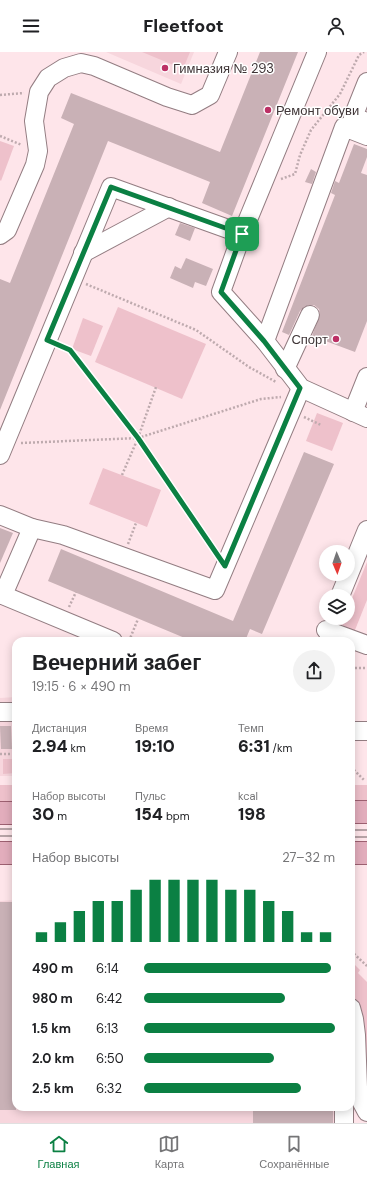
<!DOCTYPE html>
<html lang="ru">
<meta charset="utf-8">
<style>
:root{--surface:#fff;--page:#f2f2f2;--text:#202124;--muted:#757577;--line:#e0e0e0;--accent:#0b8043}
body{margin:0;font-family:"DM Sans",sans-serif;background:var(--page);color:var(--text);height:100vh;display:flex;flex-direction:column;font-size:15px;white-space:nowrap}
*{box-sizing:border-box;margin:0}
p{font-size:13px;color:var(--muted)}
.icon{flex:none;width:22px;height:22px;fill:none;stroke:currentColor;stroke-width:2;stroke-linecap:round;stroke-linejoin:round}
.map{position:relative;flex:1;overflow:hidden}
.details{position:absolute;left:12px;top:585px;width:343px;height:474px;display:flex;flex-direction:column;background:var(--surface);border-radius:12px;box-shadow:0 2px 10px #0003}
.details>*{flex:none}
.needle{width:26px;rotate:178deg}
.tools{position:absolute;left:319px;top:493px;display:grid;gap:8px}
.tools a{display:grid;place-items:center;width:36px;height:36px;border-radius:50%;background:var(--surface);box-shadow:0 2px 10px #0003;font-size:20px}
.pin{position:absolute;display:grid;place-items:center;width:34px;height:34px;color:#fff;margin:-17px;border-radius:8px;box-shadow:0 2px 6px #0006}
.round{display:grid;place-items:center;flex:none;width:42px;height:42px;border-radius:21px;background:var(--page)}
.headline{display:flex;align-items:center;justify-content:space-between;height:68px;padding:0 20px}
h1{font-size:22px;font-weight:800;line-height:30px}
.metrics{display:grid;grid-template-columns:repeat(3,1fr);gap:6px;height:68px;padding:4px 20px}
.metrics div{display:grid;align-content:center}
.metrics b{font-size:17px;font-weight:800}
.metrics small{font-size:11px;font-weight:400}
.metrics p{font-size:11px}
.chart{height:112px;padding:8px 20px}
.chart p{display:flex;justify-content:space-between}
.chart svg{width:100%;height:72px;margin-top:4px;stroke:var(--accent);stroke-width:6}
ul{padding:0 20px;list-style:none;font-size:13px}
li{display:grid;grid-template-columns:64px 48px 1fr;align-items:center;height:30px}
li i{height:10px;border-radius:5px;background:var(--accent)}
header{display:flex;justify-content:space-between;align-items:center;height:52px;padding:0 20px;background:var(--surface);font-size:18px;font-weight:800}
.tabs{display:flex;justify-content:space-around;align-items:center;height:56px;border-top:1px solid var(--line);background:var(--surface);font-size:11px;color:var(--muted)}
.tabs a{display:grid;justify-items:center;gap:2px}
.tabs .active{color:var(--accent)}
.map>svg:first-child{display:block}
</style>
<header><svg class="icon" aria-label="menu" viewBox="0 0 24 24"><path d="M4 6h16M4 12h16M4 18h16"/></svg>Fleetfoot<svg class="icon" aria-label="person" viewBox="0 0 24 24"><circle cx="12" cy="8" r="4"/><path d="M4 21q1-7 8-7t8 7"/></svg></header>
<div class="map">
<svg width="367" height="1071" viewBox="0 0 367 1071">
<rect width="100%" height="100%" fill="#fee5ea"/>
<g fill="#f7d6dd">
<path d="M106,0H194L181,32Z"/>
<path d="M16,645V724H0V646Z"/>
<path d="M16,848V1055H337V1071H0V849Z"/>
</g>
<g fill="#eec1cb">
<path d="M142,0H190L183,17Z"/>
<path d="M0,89L14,94L1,129L0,128Z"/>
<path d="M118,255L206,292L182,347L95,310Z"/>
<path d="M83,266L103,274L91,304L72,297Z"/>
<path d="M317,361L343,371L332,399L306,389Z"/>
<path d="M103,416L161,438L147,475L89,452Z"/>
<path d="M367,510V548L353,583L347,581L342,571L344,566H348V556Z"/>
<path d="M3,707H16V721L3,722Z"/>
<rect x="0" y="733" width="16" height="21"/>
<rect x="351" y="733" width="16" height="20"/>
<path d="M351,909L360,918L358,921L367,930V1046L357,953L351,941Z"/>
</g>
<g fill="#c9b1b6">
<path d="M260,0H298L232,164L202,151L210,130L108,89L0,358V227L10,231L74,72L61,66L71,41L220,100Z"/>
<path d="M354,92L367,97V105L361,121L367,123V269L355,300L312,284L320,262L319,257L314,253H309L304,255L300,259L289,283L282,280L335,143L331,141L335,129L339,131Z"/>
<path d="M311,117L316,120L312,132L305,130Z"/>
<path d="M180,171L195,176L190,189L175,183Z"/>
<path d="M186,206L213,217L206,234L195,230L193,236L170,226L175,214L181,217Z"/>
<path d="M304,400L334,412L262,582L250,577L245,589H192L48,529L61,497L233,569Z"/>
<path d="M0,476L13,481L0,511Z"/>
<path d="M0,674H11L12,697H1Z"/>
<rect x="0" y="850" width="16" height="208"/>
<rect x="253" y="1055" width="80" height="16"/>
</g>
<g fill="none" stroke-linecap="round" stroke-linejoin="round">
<defs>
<g id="minor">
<path d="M367,30L353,65L367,70"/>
<path d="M367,84L344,75L265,289L301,336L367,366"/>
<path d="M242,182L221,240L265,289"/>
<path d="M0,183L7,178L35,113L38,99L34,69L39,40L48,26L64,16L81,11L94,14L167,45L192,53L210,43L228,0"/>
<path d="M83,201L169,155"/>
<path d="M285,317L310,263"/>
<path d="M353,360L367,325"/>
<path d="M0,403L111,135L242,182L317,0"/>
<path d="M0,463L32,476L63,483L215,538L301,336"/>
<path d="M0,542L113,589"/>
<path d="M3,543L32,476"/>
<path d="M340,544L367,478"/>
<path d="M326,578L367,593"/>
<path d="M0,660H16"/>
<path d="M351,679H367"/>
<path d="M351,956L354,967L356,983L358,1035L360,1047L367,1060"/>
<path d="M344,1071V1055"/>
</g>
<g id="major">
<path d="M351,760H367"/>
<path d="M0,761H16"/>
<path d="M0,801H16"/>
<path d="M351,801H367"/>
</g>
</defs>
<use href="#minor" stroke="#937d82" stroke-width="20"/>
<use href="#major" stroke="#9d6071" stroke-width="24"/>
<g stroke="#beaaae" stroke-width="2.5" stroke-dasharray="2 2" stroke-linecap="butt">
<path d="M0,43L24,41"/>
<path d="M0,84L22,93"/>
<path d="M281,127L295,122L300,103L311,78L340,42L359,3L364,0"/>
<path d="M86,232L196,278L249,315L276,330"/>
<path d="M62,294L70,298L93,326L117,361L126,369L215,499"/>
<path d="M304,365L321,373"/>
<path d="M138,386L156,335"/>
<path d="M21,391L138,386"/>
<path d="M122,423L138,386L261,347L281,345"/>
<path d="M128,492L136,471"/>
<path d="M69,555L76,540"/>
<path d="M129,589L138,567"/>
<path d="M351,616H367"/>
<path d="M0,702H16"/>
<path d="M351,715L364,728"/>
<path d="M351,899L367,914"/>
</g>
<use href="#minor" stroke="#fff" stroke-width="18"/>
<use href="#major" stroke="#e2adbc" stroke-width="22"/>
<g stroke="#6e6063" stroke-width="1">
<path d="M0,777H16"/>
<path d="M351,778H367"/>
<path d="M0,784H16"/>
<path d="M351,785H367"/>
</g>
</g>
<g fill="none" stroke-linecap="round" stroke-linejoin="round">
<defs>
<path id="route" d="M111,135L242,182L221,240L264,289L300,336L225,514L138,386L70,298L47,288Z"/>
</defs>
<use href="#route" stroke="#fff" stroke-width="8"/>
<use href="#route" stroke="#0b8043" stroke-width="5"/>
</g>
<g fill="#bc3065" stroke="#fff" stroke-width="1.5">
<circle cx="165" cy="16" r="4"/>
<circle cx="268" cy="58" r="4"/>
<circle cx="336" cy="287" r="4"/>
</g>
<g text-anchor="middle" stroke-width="3" stroke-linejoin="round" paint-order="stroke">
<g font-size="13" fill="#3f3537" stroke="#fff" text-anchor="start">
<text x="173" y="21">Гимназия № 293</text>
<text x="276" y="63">Ремонт обуви</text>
<text x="328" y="292" text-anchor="end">Спорт</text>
</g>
</g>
</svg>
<div class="tools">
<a><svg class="needle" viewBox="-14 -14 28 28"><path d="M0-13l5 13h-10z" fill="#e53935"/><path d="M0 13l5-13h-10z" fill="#757577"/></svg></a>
<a><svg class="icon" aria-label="layers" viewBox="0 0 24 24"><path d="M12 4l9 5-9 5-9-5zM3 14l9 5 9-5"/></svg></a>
</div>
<div class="pin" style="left:242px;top:182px;background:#1e9e55"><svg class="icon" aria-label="arrive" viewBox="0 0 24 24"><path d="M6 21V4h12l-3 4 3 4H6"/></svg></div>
<section class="details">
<div class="headline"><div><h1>Вечерний забег</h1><p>19:15 · 6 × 490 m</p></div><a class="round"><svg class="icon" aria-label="share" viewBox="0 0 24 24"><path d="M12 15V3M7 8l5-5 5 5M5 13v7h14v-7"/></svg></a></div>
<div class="metrics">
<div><p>Дистанция</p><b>2.94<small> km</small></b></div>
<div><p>Время</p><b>19:10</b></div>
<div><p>Темп</p><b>6:31<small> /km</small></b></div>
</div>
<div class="metrics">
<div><p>Набор высоты</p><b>30<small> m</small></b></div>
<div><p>Пульс</p><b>154<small> bpm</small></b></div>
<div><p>kcal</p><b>198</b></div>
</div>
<div class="chart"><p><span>Набор высоты</span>27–32 m</p>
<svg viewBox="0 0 160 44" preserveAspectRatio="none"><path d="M5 44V38M15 44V32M25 44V25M35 44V19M45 44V19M55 44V12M65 44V6M75 44V6M85 44V6M95 44V6M105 44V12M115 44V12M125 44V19M135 44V25M145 44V38M155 44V38"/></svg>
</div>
<ul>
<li><b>490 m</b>6:14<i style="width:98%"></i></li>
<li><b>980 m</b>6:42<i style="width:74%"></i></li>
<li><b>1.5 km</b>6:13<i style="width:100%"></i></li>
<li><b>2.0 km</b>6:50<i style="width:68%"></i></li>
<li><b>2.5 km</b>6:32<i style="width:82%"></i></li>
</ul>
</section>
</div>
<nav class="tabs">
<a class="active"><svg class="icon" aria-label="home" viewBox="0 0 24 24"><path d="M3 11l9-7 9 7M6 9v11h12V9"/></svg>Главная</a>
<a><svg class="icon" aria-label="map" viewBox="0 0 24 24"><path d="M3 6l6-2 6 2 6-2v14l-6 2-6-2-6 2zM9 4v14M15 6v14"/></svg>Карта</a>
<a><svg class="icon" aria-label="saved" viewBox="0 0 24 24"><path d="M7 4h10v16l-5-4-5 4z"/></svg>Сохранённые</a>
</nav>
